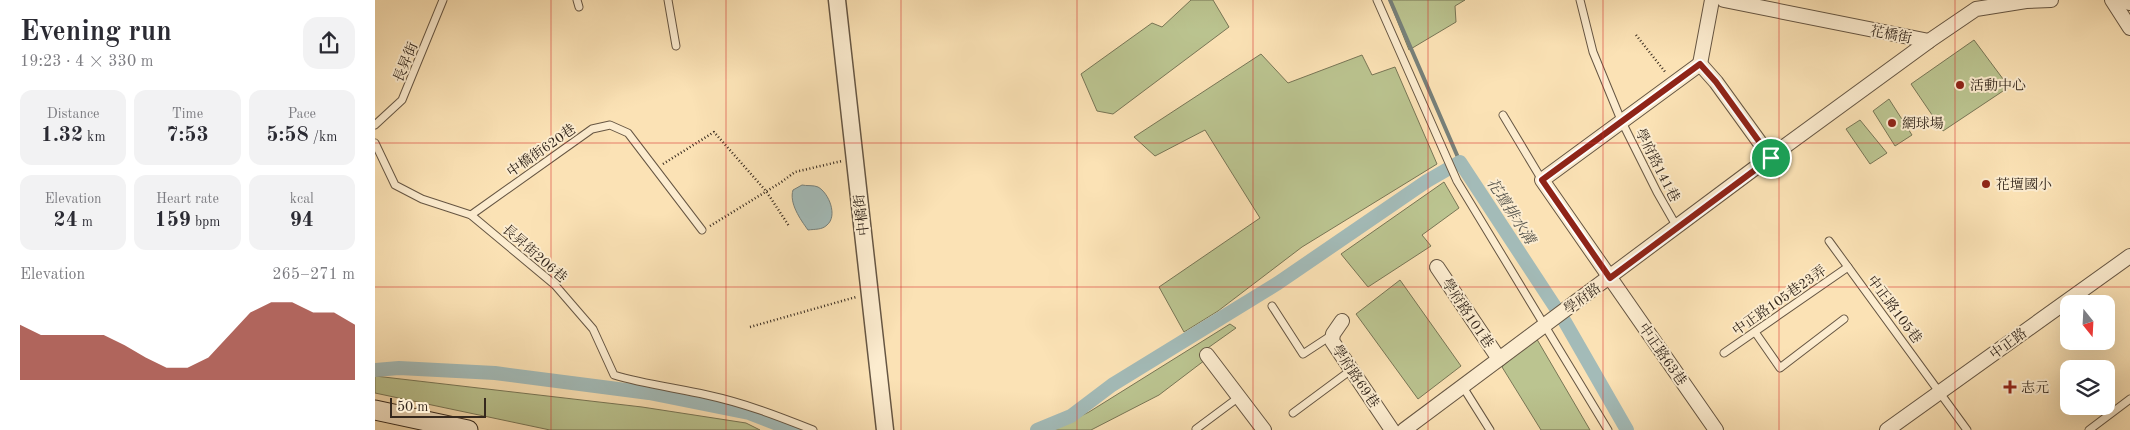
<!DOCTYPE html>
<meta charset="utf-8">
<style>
:root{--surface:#fff;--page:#f2f2f3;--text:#2b2b33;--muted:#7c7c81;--accent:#8f2418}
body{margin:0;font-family:"Old Standard TT","Noto Serif TC",serif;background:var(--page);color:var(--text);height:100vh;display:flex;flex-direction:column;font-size:19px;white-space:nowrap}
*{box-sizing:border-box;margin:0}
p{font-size:16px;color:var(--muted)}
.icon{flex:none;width:28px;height:28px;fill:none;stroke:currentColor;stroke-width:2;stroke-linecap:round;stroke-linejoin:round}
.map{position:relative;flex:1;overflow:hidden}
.sheet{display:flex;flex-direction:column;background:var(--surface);width:375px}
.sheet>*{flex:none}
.needle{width:32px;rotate:162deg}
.tools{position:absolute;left:1685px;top:295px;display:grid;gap:10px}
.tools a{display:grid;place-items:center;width:55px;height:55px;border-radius:10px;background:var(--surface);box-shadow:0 5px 20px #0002;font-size:25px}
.scale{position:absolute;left:15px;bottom:12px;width:96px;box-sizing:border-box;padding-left:5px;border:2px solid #35281d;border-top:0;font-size:14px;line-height:18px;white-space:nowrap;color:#35281d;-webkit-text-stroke:4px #fceccf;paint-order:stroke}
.pin{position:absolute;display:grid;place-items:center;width:42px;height:42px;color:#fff;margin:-21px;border:2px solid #fff;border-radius:50%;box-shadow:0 1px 5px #0007}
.round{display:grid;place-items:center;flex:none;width:52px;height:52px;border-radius:15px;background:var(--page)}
.head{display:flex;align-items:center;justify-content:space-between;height:85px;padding:0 20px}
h1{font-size:28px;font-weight:600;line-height:38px}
.stats{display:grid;grid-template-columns:repeat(3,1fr);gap:8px;height:85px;padding:5px 20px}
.stats div{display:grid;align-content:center;border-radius:12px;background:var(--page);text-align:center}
.stats b{font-size:21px;font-weight:600}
.stats small{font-size:14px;font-weight:400}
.stats p{font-size:14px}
.chart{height:140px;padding:10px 20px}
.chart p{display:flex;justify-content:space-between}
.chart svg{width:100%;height:90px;margin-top:5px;fill:var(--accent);opacity:.7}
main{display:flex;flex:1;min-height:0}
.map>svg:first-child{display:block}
</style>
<main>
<section class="sheet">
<div class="head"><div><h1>Evening run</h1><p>19:23 · 4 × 330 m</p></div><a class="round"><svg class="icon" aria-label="share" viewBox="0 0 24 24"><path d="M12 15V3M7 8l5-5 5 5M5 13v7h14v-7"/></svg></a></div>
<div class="stats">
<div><p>Distance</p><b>1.32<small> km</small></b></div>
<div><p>Time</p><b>7:53</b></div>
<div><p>Pace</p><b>5:58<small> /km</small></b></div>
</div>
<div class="stats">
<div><p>Elevation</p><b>24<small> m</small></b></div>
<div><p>Heart rate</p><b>159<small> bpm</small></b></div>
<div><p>kcal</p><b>94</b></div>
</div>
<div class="chart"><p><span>Elevation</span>265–271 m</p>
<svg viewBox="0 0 160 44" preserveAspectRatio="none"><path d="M0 44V17L10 22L20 22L30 22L40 22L50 27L60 33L70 38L80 38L90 33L100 22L110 11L120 6L130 6L140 11L150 11L160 17V44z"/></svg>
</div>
</section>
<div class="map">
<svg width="1755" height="430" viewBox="0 0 1755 430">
<rect width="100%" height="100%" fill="#fbe2b5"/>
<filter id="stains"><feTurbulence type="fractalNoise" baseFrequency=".004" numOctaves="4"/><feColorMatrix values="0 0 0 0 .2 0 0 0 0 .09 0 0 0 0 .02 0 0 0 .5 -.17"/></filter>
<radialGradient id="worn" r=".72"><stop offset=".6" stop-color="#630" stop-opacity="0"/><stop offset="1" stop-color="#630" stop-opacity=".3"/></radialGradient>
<g fill="#bbc490" stroke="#787656">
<path d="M816,0H838L854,27L738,114L722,111L706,74L777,23L787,27Z"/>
<path d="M1014,0H1090L1080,6L1081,22L1034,50Z"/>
<path d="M1599,40L1634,87L1568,131L1536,84Z"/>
<path d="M886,54L913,83L987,55L997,75L1020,67L1062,164L927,247L843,311L809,332L784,287L885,218L830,130L780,156L759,137Z"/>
<path d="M1514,99L1537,135L1520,146L1498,111Z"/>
<path d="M1485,120L1512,153L1495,164L1471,129Z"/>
<path d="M1069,182L1084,208L1047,235L1056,246L993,287L966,254Z"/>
<path d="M1025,280L1086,366L1043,399L981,314Z"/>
<path d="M855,324L861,328L830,350L834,357L784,395L716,430H677L714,412Z"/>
<path d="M1160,336L1215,430H1166L1127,367Z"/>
<path d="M0,376L267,407L371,423L385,430H175L0,393Z"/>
</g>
<path fill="#a3bbb8" stroke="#77807a" d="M427,185C431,186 439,185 443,187C454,193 463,216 452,225C447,230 440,229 433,230C425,219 414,203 418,190Z"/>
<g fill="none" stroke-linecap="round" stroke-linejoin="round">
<path stroke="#77807a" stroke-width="4" d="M1015,0L1085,162"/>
<g stroke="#a3bbb8" stroke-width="14">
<path d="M0,370L24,368L120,373L274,393L374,413L418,430"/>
<path d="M662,430L696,416L737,385L903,283L1052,181L1085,162L1190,322L1252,430"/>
</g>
<defs>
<g id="service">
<path d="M202,0L204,7"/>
<path d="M293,0L301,46"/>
<path d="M1002,0L1082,181L1233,430"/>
<path d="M1205,0L1218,52L1246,120L1282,192L1302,227"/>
<path d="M1128,115L1167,180"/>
<path d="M0,125L27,100L68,0"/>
<path d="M0,143L20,185L47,199L96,215L180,285L218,329L239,375C269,384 301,388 332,395C369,403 403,416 438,430"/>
<path d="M96,215L217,129L235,125L253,133L327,230"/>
<path d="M1454,241L1592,430"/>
<path d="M897,306L928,354L957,335"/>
<path d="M1380,332L1405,368L1469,319"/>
<path d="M1349,353L1473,267"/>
<path d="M1088,387L1115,430"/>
<path d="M918,413L976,370"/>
<path d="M821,429L864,397"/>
<path d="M1714,430L1755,399"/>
</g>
<g id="minor">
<path d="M1349,0L1554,41"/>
<path d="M1737,0L1755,28"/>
<path d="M1745,0L1755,3"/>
<path d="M1325,64L1167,180L1341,430"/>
<path d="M1325,64L1341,82L1396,158"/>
<path d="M1325,64L1337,0"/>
<path d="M1062,267L1124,359"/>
<path d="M967,321L958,334L957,341L1017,430"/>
<path d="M832,355L889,430"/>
<path d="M1029,430L1376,171L1554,41L1601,9L1651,1L1676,0"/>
<path d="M1512,430L1755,256"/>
</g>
<path id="tertiary" d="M462,0L510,430"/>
<path id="secondary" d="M0,410L93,430"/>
</defs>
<use href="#service" stroke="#665643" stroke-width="9"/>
<use href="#minor" stroke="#665643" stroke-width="16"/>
<use href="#tertiary" stroke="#665643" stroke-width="19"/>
<use href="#secondary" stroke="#35281d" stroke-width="21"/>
<g stroke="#35281d" stroke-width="2.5" stroke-dasharray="1 2.5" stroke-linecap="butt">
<path d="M1261,35L1291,73"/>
<path d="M288,164L339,132L391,191L414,226"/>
<path d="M335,226L405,183L420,172L467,161"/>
<path d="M375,327L481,297"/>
</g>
<use href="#service" stroke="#fceccf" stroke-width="7"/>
<use href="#minor" stroke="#fceccf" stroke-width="14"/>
<use href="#tertiary" stroke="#fceccf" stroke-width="16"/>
<use href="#secondary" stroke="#fceccf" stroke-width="19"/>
</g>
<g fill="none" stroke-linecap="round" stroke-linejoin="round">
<defs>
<path id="route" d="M1325,64L1341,82L1396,158L1235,278L1167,180Z"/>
</defs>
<use href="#route" stroke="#fff" stroke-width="10"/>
<use href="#route" stroke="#8f2418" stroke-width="6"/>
</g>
<path fill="none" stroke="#d62828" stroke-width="1" stroke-opacity="0.55" d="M176,0V430M351,0V430M526,0V430M702,0V430M878,0V430M1053,0V430M1228,0V430M1404,0V430M1580,0V430M0,143H1755M0,287H1755"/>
<g fill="#8f2418" stroke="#fceccf" stroke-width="2">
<circle cx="1585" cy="85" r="5"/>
<circle cx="1517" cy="123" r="5"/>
<circle cx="1611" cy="184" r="5"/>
<path d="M1632.5 379.5h5v5h5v5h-5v5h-5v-5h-5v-5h5z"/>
</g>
<g text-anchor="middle" stroke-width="4" stroke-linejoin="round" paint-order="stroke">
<g font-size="14" fill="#35281d" stroke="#fceccf">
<text transform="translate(1516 34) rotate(11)" y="5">花橋街</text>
<text transform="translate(30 62) rotate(-67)" y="5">長昇街</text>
<text transform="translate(166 150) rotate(-35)" y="5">中橋街620巷</text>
<text transform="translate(1283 165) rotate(63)" y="5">學府路141巷</text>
<text transform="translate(486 215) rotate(-97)" y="5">中橋街</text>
<text transform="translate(160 253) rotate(41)" y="5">長昇街206巷</text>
<text transform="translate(1207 298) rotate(-36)" y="5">學府路</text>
<text transform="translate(1404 300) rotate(-35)" y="5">中正路105巷23弄</text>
<text transform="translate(1520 309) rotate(53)" y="5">中正路105巷</text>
<text transform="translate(1093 313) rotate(56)" y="5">學府路101巷</text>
<text transform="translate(1633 343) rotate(-36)" y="5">中正路</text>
<text transform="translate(1288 354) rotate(55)" y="5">中正路63巷</text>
<text transform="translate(981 376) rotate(56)" y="5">學府路69巷</text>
</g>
<g font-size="14" fill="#35281d" stroke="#fceccf" text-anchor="start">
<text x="1595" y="90">活動中心</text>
<text x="1527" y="128">網球場</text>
<text x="1621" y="189">花壇國小</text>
<text x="1646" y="392">志元</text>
</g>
<g font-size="15" font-style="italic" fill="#56544c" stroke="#fceccf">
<text transform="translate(1136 211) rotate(57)" y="5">花壇排水溝</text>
</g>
</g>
<rect width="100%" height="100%" filter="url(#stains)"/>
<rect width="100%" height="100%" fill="url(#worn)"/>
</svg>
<div class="tools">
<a><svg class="needle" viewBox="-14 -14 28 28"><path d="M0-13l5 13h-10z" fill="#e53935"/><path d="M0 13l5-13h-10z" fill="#7c7c81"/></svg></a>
<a><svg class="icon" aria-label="layers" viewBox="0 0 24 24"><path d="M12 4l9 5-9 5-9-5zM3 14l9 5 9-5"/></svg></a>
</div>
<div class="scale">50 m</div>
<div class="pin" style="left:1396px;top:158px;background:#1e9e55"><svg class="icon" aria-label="arrive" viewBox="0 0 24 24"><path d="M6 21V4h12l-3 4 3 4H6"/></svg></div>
</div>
</main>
